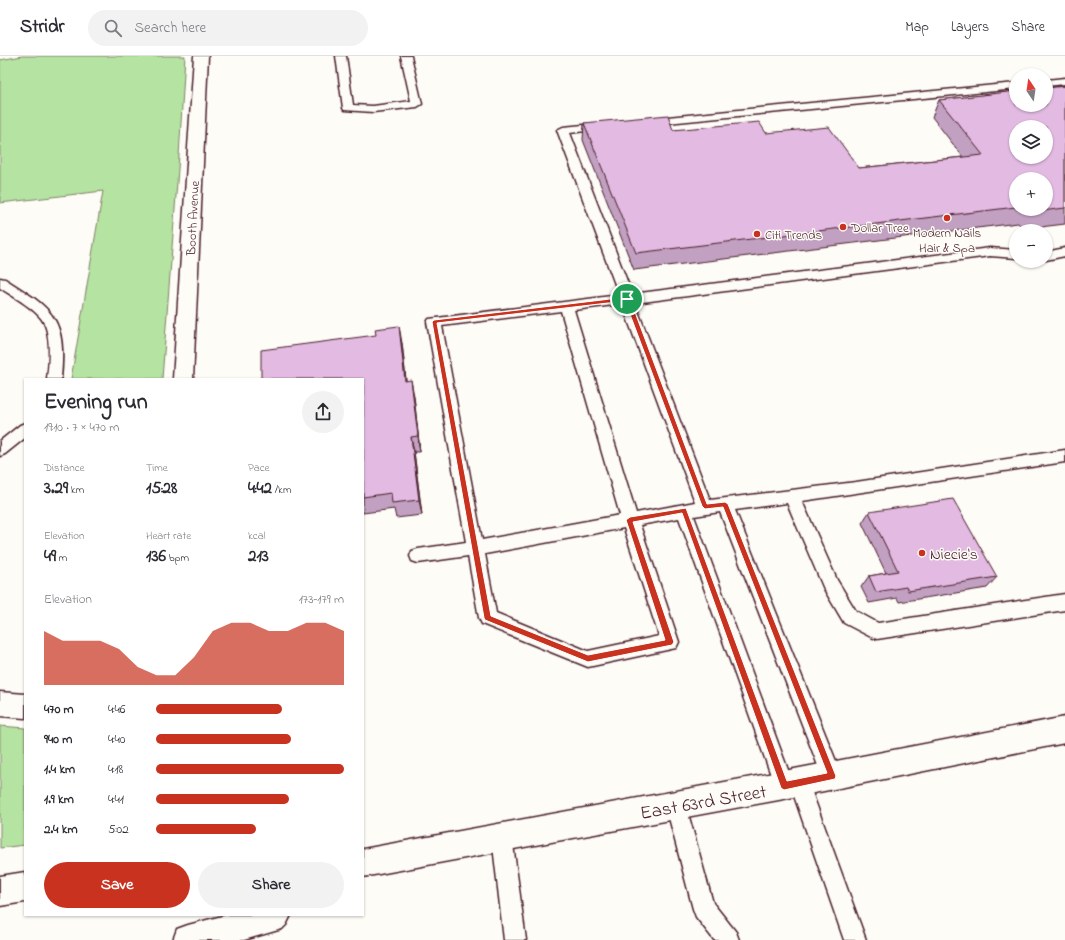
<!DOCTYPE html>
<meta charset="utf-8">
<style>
:root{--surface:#fff;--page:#f2f2f3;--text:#2b2b33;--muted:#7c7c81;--line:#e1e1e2;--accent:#c8321e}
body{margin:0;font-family:"Indie Flower",sans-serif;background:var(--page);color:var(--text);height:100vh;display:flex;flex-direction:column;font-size:15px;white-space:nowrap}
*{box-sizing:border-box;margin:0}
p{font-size:13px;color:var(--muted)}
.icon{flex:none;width:22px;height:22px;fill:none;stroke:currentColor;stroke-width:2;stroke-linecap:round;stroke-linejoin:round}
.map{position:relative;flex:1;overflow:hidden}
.details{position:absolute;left:24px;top:322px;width:340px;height:538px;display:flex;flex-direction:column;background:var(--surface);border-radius:0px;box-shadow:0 1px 3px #0004}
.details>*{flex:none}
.needle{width:26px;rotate:347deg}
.tools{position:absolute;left:1009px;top:12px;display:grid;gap:8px}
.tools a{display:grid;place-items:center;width:44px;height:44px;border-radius:50%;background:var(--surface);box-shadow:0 1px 3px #0004;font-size:20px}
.pin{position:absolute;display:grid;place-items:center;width:34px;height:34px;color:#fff;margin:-17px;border:2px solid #fff;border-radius:50%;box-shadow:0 1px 4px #0007}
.round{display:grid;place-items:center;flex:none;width:42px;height:42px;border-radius:21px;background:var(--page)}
.summary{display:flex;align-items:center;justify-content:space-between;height:68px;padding:0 20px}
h1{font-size:22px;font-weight:800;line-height:30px}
.figures{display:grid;grid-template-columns:repeat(3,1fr);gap:6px;height:68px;padding:4px 20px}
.figures div{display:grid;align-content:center}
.figures b{font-size:17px;font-weight:800}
.figures small{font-size:11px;font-weight:400}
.figures p{font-size:11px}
.chart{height:112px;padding:8px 20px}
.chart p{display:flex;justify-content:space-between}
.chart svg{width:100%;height:72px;margin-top:4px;fill:var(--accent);opacity:.7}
.action{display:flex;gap:8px;margin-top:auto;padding:8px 20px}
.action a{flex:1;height:46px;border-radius:24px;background:var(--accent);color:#fff;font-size:16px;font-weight:800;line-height:46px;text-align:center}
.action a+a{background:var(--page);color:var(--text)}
ul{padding:0 20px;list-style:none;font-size:13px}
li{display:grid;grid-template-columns:64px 48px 1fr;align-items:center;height:30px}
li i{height:10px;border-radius:5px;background:var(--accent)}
header{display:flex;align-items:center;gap:24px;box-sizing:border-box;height:56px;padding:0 20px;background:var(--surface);border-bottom:1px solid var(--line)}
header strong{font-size:19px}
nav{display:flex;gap:22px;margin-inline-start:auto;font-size:14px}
.search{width:280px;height:36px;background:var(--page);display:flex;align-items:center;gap:10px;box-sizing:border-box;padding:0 14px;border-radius:22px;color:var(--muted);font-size:15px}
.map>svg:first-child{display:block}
</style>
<header>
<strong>Stridr</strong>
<div class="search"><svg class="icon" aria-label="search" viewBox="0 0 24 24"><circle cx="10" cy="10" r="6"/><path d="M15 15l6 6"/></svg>Search here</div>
<nav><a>Map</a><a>Layers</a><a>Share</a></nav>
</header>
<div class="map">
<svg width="1065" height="884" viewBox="0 0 1065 884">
<rect width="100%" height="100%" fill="#fdfcf7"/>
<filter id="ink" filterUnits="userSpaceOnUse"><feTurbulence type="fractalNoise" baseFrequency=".025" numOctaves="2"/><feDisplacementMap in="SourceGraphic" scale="8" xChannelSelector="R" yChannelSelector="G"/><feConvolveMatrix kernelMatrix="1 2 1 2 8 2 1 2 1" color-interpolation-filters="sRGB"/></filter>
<g filter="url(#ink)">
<g fill="#b5e3a2" stroke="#808166">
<path d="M22,0H185L179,100L162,323H71L103,135L0,147V4Z"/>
<path d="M0,670L25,672V789L0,792Z"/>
</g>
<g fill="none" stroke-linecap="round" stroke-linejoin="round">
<defs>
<g id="lane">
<path d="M336,0H346L353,49L373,50L411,45L401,0H411L422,48L417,51L373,56L344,54L343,52Z"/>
<path d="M1065,22V28L1046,30V24Z"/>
<path d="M1016,27V33L647,69L642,66L647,63Z"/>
<path d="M604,67L608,68L610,70L608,72L570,77L632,238L990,192L1016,194V202L990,200L635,247L710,444L856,426L1065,394V406L802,445L837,524L856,555L878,567L1065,538V554L877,583L871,581L844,567L824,533L787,447L735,454L842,720L839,727L832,730L825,727L822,720L720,456L694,460L791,722L799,717L806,720L866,884H844L792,734L784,739L777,736L679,462L640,469L679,586L676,592L588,611L482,568L479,562L468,500L418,507L412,505L410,500L412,495L418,493L466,486L427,266L429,263L619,239L557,74L563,71ZM622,248L695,446L636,457L574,254ZM561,255L620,459L482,484L442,270ZM624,472L659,580L588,595L496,557L485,498Z"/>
<path d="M1065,192V200L1046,204V196Z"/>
<path d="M0,222L5,223C53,253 67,262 61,323H47C49,308 51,281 44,267C38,254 12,240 0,232Z"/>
<path d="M25,367V382L5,398L0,400V385L20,369Z"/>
<path d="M676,740L683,743L686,750L713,847L736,876L739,884H714L696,861L693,853L666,750L669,743Z"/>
<path d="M502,771L509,774L512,781L526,884H504L492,781L495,774Z"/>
</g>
<g id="street">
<path d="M194,0H208L193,323H173Z"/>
<path d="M0,636L25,638V662L0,660Z"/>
</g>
<g id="secondary">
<path d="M1065,661V687L784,743L363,821V793L784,715Z"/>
<path d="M25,816V846L0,850V820Z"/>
<path d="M226,859H291L286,869L282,873L244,884H173L177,873L188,869Z"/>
</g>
</defs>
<use href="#lane" stroke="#4a1f2b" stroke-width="3"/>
<use href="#street" stroke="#4a1f2b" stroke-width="3"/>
<use href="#secondary" stroke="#4a1f2b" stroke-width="3"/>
<use href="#lane" fill="#fdfcf7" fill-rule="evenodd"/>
<use href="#street" fill="#fdfcf7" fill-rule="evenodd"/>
<use href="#secondary" fill="#fdfcf7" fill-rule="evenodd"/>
</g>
<g fill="#c2a0c2" stroke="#4a1f2b" fill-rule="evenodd">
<path d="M1065,28V168L1024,173L1018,167L634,214L583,84L584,67L673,74L766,77L859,112L963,101L932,61L939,44L1064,30ZM1016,123L1046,153H1016Z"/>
<path d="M402,287L406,325L414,340L420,396H414L422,459L396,462L394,453L363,457V323Z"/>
<path d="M869,456L997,521L987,532L899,546L897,542L869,547L861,531L869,520L886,517L862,467Z"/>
</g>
<g fill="#9e829e" stroke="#4a1f2b">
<path d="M399,270L402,287L408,341L405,325Z"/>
<path d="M411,324L414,340L420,396Z"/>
<path d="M411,381L414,396L422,459L419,444Z"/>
</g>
<g fill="#e2bae2" stroke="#4a1f2b" fill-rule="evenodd">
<path d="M1065,30V152L1034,156L1031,153H1046V123H1016V151L636,197L584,67L668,59L673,74L759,66L766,77L829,71L859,112L983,99L939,44L1016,35V49H1046V32ZM1016,71H1046V101H1016Z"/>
<path d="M399,270L405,325L411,324L418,380L411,381L419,444L392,447L391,437L363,441V323H261V294L376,279L375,273Z"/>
<path d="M953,443L997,521L908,535L906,531L876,536L869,520L898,515L869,456Z"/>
</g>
</g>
<path fill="#c8321e" stroke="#fff" fill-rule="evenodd" d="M627,241L630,243L707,448L725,446L728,448L836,720L835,723L784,734L781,732L682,457L633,466L674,586L672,589L588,606L485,564L484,562L432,266L434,264ZM625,245L702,450L705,453L723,451L827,717L787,725L686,452L630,461L626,464L665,584L588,599L491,560L437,267Z"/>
<g fill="#c8321e" stroke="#fdfcf7" stroke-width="1.5">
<circle cx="947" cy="162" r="4"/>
<circle cx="843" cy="171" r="4"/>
<circle cx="757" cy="178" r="4"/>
<circle cx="922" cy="497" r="4"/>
</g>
<g text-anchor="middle" stroke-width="3" stroke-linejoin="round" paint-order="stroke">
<g font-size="13" fill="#4a1f2b" stroke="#fdfcf7">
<text transform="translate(192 162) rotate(-87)" y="5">Booth Avenue</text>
</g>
<g font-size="13" fill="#4a1f2b" stroke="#fdfcf7" text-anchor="start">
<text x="851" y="176">Dollar Tree</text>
<text x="947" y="181" text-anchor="middle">Modern Nails<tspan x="947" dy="15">Hair &amp; Spa</tspan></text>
<text x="765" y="183">Citi Trends</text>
</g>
<g font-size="16" fill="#4a1f2b" stroke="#fdfcf7" text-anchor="start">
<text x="930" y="503">Niecie's</text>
</g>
<g font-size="19" fill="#4a1f2b" stroke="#fdfcf7">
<text transform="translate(703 745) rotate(-10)" y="7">East 63rd Street</text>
</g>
</g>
</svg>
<div class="tools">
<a><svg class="needle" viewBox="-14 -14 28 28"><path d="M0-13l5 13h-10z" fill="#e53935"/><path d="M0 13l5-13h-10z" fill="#7c7c81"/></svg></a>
<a><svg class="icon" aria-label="layers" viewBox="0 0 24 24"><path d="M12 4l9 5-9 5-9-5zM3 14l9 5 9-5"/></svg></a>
<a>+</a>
<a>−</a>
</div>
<div class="pin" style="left:627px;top:243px;background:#1e9e55"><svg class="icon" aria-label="arrive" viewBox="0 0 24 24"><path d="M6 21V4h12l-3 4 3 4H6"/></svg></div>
<section class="details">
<div class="summary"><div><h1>Evening run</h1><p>19:10 · 7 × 470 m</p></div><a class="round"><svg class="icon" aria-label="share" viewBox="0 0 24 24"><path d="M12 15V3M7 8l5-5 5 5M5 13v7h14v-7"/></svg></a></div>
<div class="figures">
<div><p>Distance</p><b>3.29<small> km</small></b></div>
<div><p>Time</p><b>15:28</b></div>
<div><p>Pace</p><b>4:42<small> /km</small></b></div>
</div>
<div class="figures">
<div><p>Elevation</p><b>49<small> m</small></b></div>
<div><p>Heart rate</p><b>136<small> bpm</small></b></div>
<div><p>kcal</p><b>213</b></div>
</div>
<div class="chart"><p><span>Elevation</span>173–179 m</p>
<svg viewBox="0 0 160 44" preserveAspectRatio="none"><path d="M0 44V11L10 17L20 17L30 17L40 22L50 33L60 38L70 38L80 27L90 11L100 6L110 6L120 11L130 11L140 6L150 6L160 11V44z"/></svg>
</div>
<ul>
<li><b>470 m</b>4:46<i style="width:67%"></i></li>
<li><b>940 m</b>4:40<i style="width:72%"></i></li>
<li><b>1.4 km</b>4:18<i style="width:100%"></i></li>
<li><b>1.9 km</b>4:41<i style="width:71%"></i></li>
<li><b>2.4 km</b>5:02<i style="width:53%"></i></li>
</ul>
<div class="action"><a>Save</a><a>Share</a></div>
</section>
</div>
